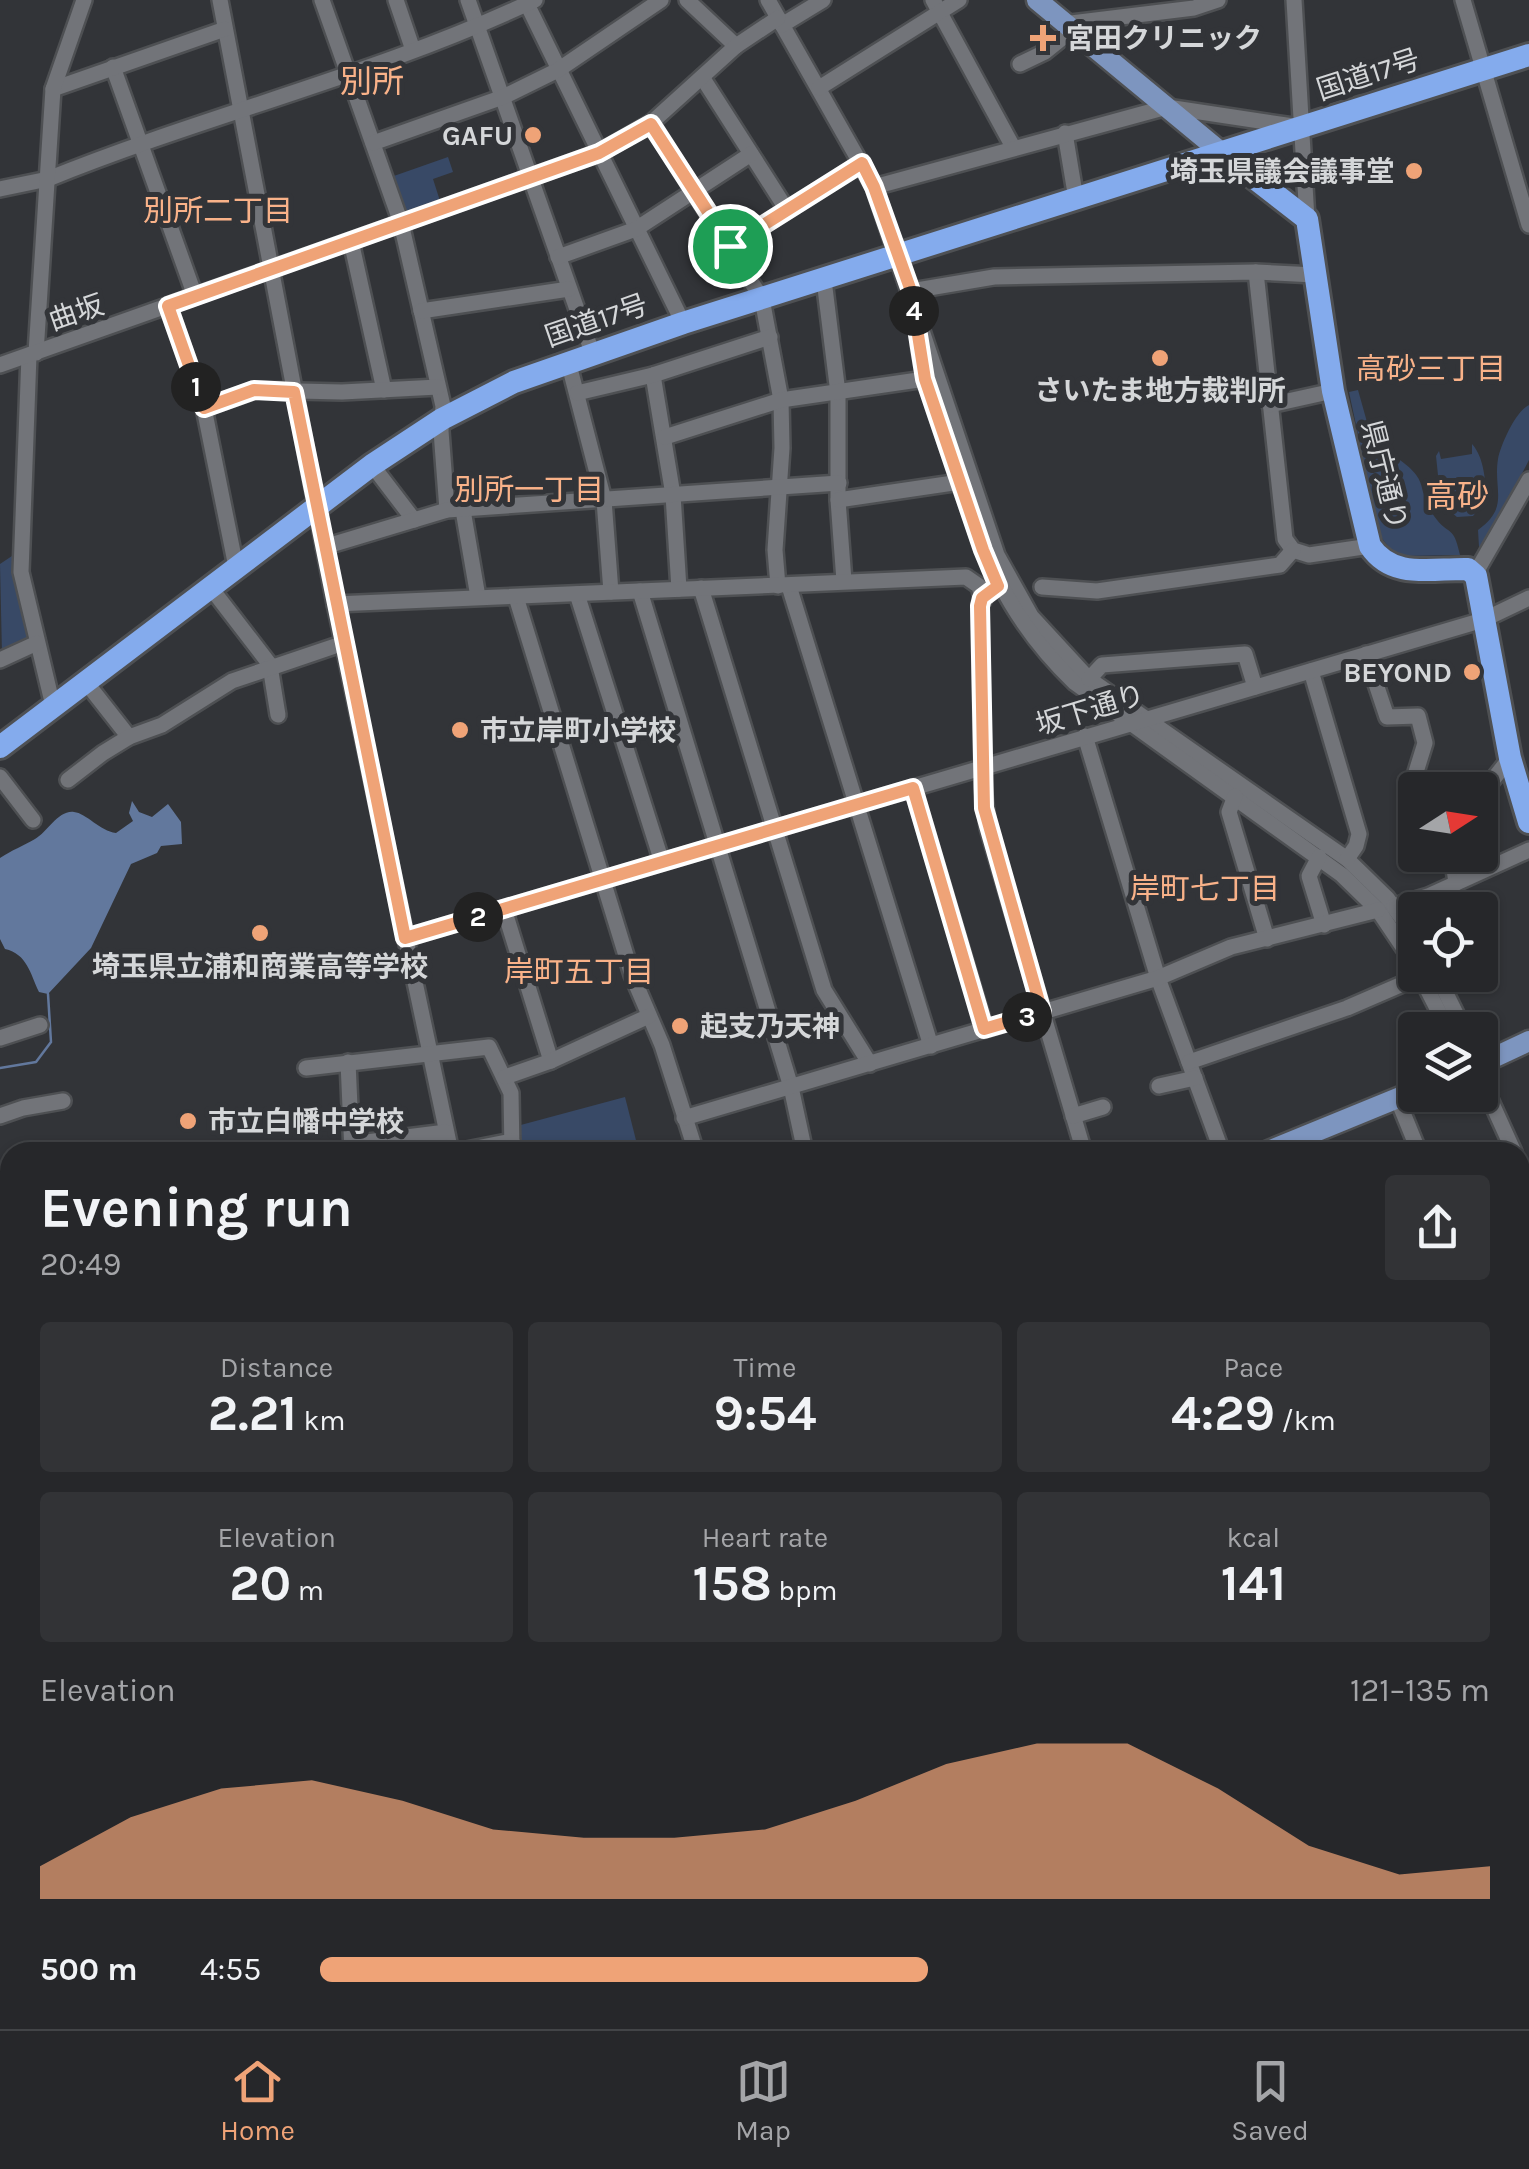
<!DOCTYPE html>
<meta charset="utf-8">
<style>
:root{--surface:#26272a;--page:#323336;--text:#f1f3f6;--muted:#a4a5a8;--line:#424447;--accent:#efa377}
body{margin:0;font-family:Karla,"Noto Sans JP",sans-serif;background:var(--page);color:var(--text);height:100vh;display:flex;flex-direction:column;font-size:38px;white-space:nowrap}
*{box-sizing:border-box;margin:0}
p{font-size:32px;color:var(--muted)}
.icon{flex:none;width:55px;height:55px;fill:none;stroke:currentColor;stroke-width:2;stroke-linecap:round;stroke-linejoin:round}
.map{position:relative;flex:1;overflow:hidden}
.details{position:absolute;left:0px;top:1142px;width:1530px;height:888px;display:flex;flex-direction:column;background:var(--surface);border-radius:30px 30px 0 0;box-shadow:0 2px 8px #0004,0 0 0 2px var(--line)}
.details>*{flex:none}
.needle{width:65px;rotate:78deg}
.buttons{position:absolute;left:1398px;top:772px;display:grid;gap:20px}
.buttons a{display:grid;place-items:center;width:100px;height:100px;border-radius:10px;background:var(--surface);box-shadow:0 2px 8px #0004,0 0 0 2px var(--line);font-size:50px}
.pin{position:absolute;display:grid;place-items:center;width:85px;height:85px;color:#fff;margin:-42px;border:5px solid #fff;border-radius:50%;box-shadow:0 2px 10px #0007}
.km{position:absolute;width:50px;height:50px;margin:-25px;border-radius:50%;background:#222;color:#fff;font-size:28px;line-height:50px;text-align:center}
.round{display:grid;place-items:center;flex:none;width:105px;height:105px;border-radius:10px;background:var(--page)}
.summary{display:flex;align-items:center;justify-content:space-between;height:170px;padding:0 40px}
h1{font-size:55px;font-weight:700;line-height:75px}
.stats{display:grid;grid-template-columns:repeat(3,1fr);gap:15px;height:170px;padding:10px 40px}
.stats div{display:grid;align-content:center;border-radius:10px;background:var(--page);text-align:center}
.stats b{font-size:50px;font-weight:700}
.stats small{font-size:28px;font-weight:400}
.stats p{font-size:28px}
.chart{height:280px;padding:20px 40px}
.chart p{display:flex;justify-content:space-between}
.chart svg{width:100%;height:180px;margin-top:10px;fill:var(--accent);opacity:.7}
ul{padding:0 40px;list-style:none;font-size:32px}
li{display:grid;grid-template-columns:160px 120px 1fr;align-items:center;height:75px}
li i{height:25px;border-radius:12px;background:var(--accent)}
.dock{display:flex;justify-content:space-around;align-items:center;height:140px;border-top:2px solid var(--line);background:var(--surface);font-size:28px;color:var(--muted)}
.dock a{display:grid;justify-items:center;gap:5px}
.dock .on{color:var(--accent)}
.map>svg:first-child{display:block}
</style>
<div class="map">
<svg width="1529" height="2029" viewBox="0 0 1529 2029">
<rect width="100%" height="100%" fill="#323438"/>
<g fill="#384966">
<path d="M448,157L453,172L433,179L441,204L404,217L391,177Z"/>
<path d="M1358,390L1367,422L1376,420L1381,445L1372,447L1374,459L1394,456C1433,482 1414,486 1434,516C1449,537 1453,523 1460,555L1404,556C1392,552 1385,544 1379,533L1349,392Z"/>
<path d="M1529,405V460L1485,545L1479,547L1478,530C1510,507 1493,490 1498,459C1501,444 1516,411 1529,405Z"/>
<path d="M1472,444C1484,457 1486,482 1486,500L1473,516L1457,517L1441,504L1436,456L1439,451L1441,459L1472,454Z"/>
<path d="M18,552L32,641L2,654L0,564Z"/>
<path d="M625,1097L638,1148L635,1152H517V1126Z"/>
</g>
<path fill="#62789d" d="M132,801L139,812L152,817L168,804L181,822L182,844L161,846L157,853L131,864L91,948L48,994L39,992C30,973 27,954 5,949L0,939V858C12,850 23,846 35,839C48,832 58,810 74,812C86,813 100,831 116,833L133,821L129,813Z"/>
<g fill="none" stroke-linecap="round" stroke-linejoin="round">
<path stroke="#62789d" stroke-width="2.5" d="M0,1068L36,1062L51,1042L48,994"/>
<defs>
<g id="minor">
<path d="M220,0L335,604L451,1152"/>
<path d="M322,0L401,223L443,406L441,431L447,510"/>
<path d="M396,0L413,50"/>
<path d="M468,0L592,352"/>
<path d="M687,0L736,46"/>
<path d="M768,0L874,187L997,555L1031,616L1089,679L1347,859L1387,898L1415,936"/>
<path d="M933,0L1013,147"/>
<path d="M1294,0L1307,219"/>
<path d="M1463,0L1529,225"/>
<path d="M527,4L683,323"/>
<path d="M1063,24L1194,8L1218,0"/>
<path d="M782,25L823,0"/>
<path d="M1020,64L1045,52L1071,31"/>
<path d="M113,67L195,296"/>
<path d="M702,77L787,210"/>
<path d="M819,88L959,0"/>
<path d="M53,89L225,29"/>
<path d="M651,123L762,299L781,400L782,448L775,550L778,586"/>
<path d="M1065,133L1076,199"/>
<path d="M373,143L503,97L558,70L661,0"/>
<path d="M874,187L1167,107L1293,126"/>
<path d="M0,189L48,179C208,114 379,74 535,0"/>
<path d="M351,241L384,390"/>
<path d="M730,246L862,163"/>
<path d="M558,257L636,229L751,154"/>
<path d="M1256,272L1285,539L1293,550L1309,555L1370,546"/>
<path d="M824,280L838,393V500L844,581"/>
<path d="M911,291L994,277L1256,272L1315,275"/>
<path d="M168,306L204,408L236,567"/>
<path d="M421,311L569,289"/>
<path d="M919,344C924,383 939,419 951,456C982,548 1002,613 1075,683L1342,875L1378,910L1415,965"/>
<path d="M36,353L53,89L84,0"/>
<path d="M29,355L21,572L53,706"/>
<path d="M568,361L604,500L611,592"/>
<path d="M0,365L599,153L651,123L736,46L778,18"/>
<path d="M653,375L673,495L679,589"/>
<path d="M577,393L653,375L770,337"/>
<path d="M1270,405L1333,391"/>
<path d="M204,408L255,390L342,392L438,387"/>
<path d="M665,437L781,400L925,379"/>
<path d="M372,465L414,520"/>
<path d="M838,500L960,482"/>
<path d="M463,510L478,597"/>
<path d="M324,547L447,510L839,483"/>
<path d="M1475,574L1529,480"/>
<path d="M789,586L931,1046"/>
<path d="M1042,587L1097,591L1280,565L1293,550"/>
<path d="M211,588L271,666"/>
<path d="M701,588L824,990L870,1064"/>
<path d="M640,591L791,1087L805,1152"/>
<path d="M987,593L980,606L983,787L988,828L1084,1152"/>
<path d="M577,594L662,862"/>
<path d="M516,597L632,975L662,1045L696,1152"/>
<path d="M335,604L966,577L979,586L982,598"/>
<path d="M1366,654L1387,717L1418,716L1425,743L1416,772L1423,780L1443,790"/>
<path d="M0,660L37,643"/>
<path d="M270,666L278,715"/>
<path d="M1311,671L1359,834L1356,846L1347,859"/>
<path d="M1089,679L1102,665L1245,654L1255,687"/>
<path d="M85,681L129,737"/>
<path d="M1085,736L1158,978L1222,1152"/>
<path d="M0,777L33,820"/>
<path d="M68,780L103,753L129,737L162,725L232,681L344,643"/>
<path d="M913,788L985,1029"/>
<path d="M1235,796L1229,812L1267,939"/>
<path d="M1480,796L1510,758"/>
<path d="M1452,855L1456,883"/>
<path d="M1319,857L1309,876L1324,925"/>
<path d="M1394,906L1428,896L1529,850"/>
<path d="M504,909L551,1061"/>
<path d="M405,938L1483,620L1529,598"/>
<path d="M1420,975L1448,1030"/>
<path d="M1437,975L1464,1030"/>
<path d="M0,1038L40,1025"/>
<path d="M348,1062L352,1152"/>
<path d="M1189,1062L1347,1008L1421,976"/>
<path d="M306,1068L489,1047L511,1093L512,1152"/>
<path d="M505,1077L551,1061L649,1016"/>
<path d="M1480,1077L1514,1152"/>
<path d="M1159,1086L1195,1078"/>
<path d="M1397,1098L1419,1152"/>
<path d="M0,1116L23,1108L63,1101"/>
<path d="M1073,1116L1103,1107"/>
<path d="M684,1118L1158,978L1231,947L1378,910"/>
<path d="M351,1144L446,1132"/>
<path d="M456,1152L512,1141"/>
<path d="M1520,1167L1529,1188"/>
<path d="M0,1205L10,1216"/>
<path d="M1520,1273L1529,1271"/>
<path d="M0,1389L10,1391"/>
<path d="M0,1511H10"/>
<path d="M1520,1527L1529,1532"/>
<path d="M1520,1584L1529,1577"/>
<path d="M0,1586L10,1584"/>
<path d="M0,1613L10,1654"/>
<path d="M1520,1637L1529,1628"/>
<path d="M0,1735L10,1732"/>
<path d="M1520,1767L1529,1754"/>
<path d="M1520,1842L1529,1848"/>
<path d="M0,1886L10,1878"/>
<path d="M0,1930L10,1938"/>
<path d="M1520,1965L1529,1950"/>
<path d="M0,1999L10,1989"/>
<path d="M321,2020L326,2029"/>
<path d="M424,2020L427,2029"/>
<path d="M498,2020L502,2029"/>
<path d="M834,2020L836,2029"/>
<path d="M898,2020L900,2029"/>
<path d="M1075,2020L1077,2029"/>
<path d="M108,2024L114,2020"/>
<path d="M594,2024L621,2020"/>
<path d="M200,2028L214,2020"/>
<path d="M57,2029L63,2020"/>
<path d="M344,2029L375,2020"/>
<path d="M526,2029L561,2020"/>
<path d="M1277,2029L1282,2020"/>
<path d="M1353,2029L1358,2020"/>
<path d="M1482,2029L1488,2020"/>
</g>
<g id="major">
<path d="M1037,0L1222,153"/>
<path d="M1480,1064L1529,1041"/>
<path d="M1266,1152L1415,1091"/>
<path d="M0,1297L10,1341"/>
</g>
<g id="highway">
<path d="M1222,153L1307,219L1333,391L1370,546C1393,580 1432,568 1468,569L1476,576L1510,758L1529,822"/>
<path d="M0,747L372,465L442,419L514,382L683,323L1529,55"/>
</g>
</defs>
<use href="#minor" stroke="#4e5053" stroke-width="20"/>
<use href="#major" stroke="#4e5053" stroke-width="25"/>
<use href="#highway" stroke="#4e5053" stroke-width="28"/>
<use href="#minor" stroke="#727479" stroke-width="15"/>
<use href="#major" stroke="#7d95bf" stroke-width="20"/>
<use href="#highway" stroke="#84abed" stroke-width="22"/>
<g stroke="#a2a4a6" stroke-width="2.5" stroke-dasharray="20 10" stroke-linecap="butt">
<path d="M1520,1696L1529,1685"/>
<path d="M1520,1729L1529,1719"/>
<path d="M1520,1758L1529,1747"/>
<path d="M1299,2029L1304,2020"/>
<path d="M1320,2029L1325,2020"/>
<path d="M1340,2029L1346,2020"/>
</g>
</g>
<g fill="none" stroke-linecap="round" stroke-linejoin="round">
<defs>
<path id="route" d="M651,124L730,246L862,163L874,187L911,291L925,379L983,550L998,586L982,598L980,606L984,808L1042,1012L984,1029L913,788L405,938L294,392L254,390L204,408L168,306L599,153Z"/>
</defs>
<use href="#route" stroke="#fff" stroke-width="20"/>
<use href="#route" stroke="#efa377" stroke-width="12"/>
</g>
<g fill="#efa377" stroke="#323438" stroke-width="4">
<path d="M1038 23h10v10h10v10h-10v10h-10v-10h-10v-10h10z"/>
<circle cx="533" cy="135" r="10"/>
<circle cx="1414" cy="171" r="10"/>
<circle cx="1160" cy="358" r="10"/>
<circle cx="1472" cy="672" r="10"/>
<circle cx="460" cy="730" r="10"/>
<circle cx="260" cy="933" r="10"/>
<circle cx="680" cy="1026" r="10"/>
<circle cx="188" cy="1121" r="10"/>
</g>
<g text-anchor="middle" stroke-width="10" stroke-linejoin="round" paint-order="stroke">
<g font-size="28" font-weight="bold" fill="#d5d7d9" stroke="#323438" text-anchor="start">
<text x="1066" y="48">宮田クリニック</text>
<text x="513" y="145" text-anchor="end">GAFU</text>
<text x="1394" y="181" text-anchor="end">埼玉県議会議事堂</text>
<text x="1160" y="400" text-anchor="middle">さいたま地方裁判所</text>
<text x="1452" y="682" text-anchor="end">BEYOND</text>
<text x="480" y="740">市立岸町小学校</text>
<text x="260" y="976" text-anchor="middle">埼玉県立浦和商業高等学校</text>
<text x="700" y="1036">起支乃天神</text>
<text x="208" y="1131">市立白幡中学校</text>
</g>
<g font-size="28" fill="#d5d7d9" stroke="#323438">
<text transform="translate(1368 74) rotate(-18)" y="10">国道17号</text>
<text transform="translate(76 312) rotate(-19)" y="10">曲坂</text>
<text transform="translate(596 320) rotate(-19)" y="10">国道17号</text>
<text transform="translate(1385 475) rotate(76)" y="10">県庁通り</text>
<text transform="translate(1090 709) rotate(-17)" y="10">坂下通り</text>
</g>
<g font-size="30" fill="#f9b289" stroke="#323438">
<text x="218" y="221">別所二丁目</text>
<text x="1431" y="379">高砂三丁目</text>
<text x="529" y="500">別所一丁目</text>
<text x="1205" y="899">岸町七丁目</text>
<text x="579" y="982">岸町五丁目</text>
</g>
<g font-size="32" fill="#f9b289" stroke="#323438">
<text x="372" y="92">別所</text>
<text x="1457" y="507">高砂</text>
</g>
</g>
</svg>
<div class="buttons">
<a><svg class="needle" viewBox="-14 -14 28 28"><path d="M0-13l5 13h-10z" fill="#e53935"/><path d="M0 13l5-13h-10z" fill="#a4a5a8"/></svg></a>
<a><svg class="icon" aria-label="locate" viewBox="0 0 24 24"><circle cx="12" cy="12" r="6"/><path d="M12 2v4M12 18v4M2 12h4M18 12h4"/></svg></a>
<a><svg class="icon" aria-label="layers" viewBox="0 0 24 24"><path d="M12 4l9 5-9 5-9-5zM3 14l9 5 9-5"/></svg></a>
</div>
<div class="pin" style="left:730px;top:246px;background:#1e9e55"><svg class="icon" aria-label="arrive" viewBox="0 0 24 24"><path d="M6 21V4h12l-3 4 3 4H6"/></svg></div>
<b class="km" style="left:196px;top:387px">1</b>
<b class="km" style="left:478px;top:917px">2</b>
<b class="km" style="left:1027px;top:1017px">3</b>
<b class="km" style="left:914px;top:311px">4</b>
<section class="details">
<div class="summary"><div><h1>Evening run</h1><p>20:49</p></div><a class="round"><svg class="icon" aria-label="share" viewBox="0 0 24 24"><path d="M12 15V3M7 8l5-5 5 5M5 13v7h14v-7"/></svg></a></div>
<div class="stats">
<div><p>Distance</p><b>2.21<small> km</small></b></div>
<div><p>Time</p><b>9:54</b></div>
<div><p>Pace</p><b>4:29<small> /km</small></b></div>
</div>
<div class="stats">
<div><p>Elevation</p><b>20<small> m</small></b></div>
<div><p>Heart rate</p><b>158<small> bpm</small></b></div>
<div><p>kcal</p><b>141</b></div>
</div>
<div class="chart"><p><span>Elevation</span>121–135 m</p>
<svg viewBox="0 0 160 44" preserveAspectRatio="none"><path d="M0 44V36L10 24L20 17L30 15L40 20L50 27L60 29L70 29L80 27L90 20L100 11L110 6L120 6L130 17L140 31L150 38L160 36V44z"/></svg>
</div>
<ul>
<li><b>500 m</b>4:55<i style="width:52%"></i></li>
</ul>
</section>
</div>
<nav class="dock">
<a class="on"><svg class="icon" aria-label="home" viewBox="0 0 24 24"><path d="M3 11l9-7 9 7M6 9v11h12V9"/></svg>Home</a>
<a><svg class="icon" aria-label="map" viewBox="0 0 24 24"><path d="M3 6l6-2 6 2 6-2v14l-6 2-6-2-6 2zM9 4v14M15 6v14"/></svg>Map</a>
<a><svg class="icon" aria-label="saved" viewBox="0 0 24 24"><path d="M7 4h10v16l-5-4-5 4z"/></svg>Saved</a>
</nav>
